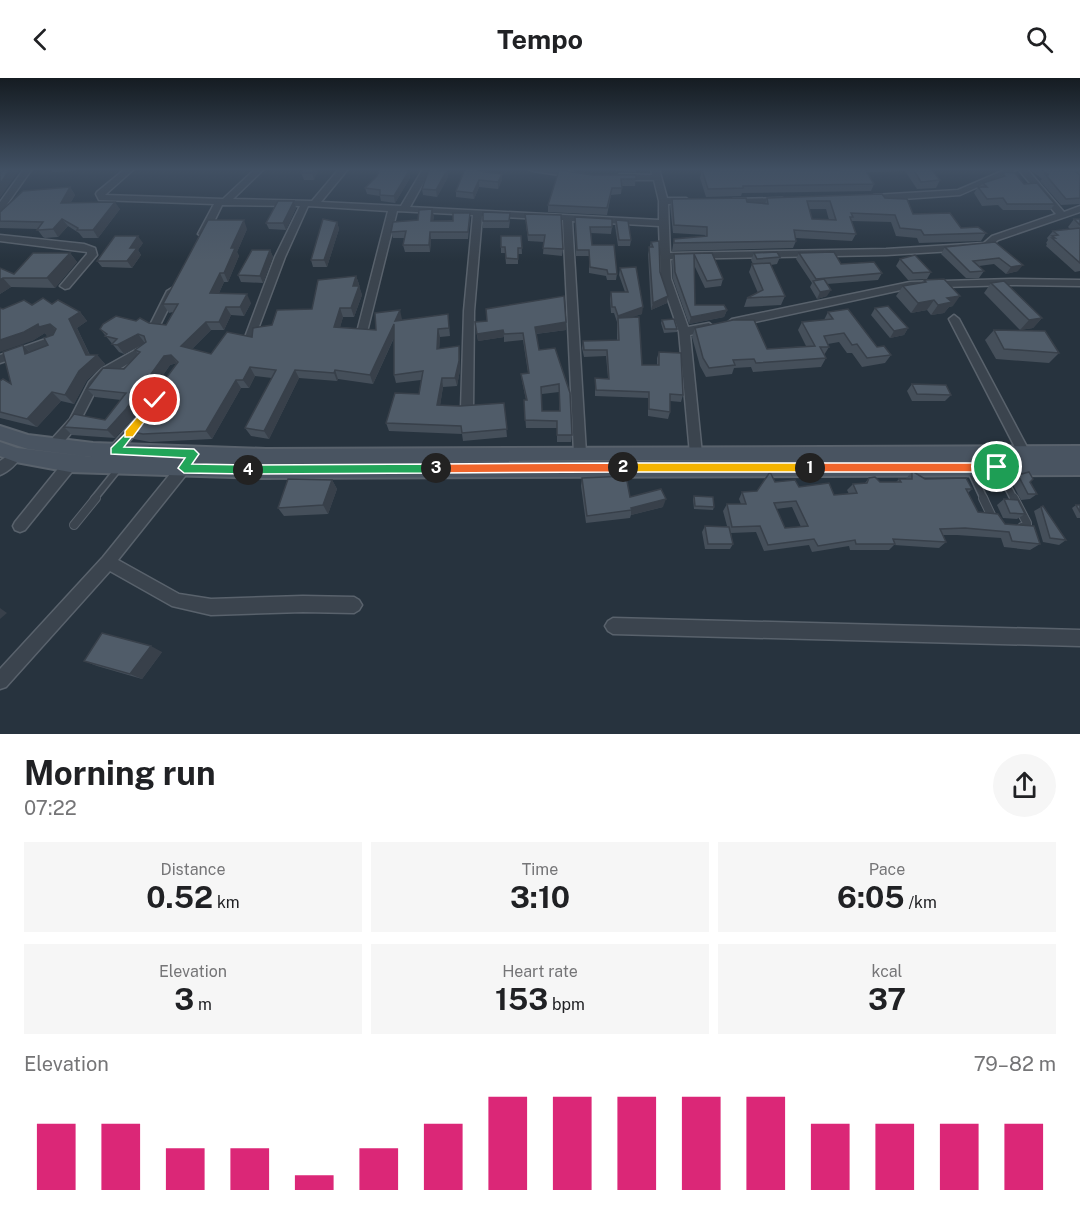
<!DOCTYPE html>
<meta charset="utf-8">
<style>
:root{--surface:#fff;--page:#f6f6f6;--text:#202124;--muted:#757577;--accent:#db2777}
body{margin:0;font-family:"Public Sans",sans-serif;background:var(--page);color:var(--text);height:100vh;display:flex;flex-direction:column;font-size:22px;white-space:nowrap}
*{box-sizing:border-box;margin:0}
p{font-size:20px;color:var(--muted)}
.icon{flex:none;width:33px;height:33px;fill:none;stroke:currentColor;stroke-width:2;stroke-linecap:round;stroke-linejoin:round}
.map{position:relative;height:656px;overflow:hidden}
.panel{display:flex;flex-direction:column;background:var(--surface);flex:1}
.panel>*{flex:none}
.pin{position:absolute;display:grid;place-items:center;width:51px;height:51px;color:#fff;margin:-26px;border:3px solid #fff;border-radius:50%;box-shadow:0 2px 6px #0007}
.km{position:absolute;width:30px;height:30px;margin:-15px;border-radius:50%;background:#222;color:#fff;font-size:16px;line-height:30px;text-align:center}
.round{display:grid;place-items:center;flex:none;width:63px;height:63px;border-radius:32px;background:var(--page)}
.headline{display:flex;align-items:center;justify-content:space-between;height:102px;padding:0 24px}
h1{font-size:33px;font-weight:700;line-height:45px}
.metrics{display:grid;grid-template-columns:repeat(3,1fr);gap:9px;height:102px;padding:6px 24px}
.metrics div{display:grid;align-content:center;border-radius:0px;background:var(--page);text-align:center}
.metrics b{font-size:30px;font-weight:700}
.metrics small{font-size:16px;font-weight:400}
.metrics p{font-size:16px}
.chart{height:168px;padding:12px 24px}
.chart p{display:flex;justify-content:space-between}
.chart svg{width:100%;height:108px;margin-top:6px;stroke:var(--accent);stroke-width:6}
header{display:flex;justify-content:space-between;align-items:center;height:78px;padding:0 24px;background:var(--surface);font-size:27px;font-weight:700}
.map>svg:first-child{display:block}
</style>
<header><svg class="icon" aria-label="back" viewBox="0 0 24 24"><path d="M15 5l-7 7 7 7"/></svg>Tempo<svg class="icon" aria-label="search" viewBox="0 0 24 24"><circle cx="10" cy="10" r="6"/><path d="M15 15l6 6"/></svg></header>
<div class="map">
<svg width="1080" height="656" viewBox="0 0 1080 656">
<rect width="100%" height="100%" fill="#27333e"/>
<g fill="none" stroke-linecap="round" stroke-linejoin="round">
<defs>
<g id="service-far1">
<path d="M970,391L984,421"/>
<path d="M999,392L1014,421"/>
<path d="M94,421L118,391"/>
</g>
<g id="service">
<path d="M983,420L993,441"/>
<path d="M1014,420L1027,445V448L1022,449"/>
<path d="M74,447L96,420"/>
</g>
<g id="minor">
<path d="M24,91H32L3,132L0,133V124Z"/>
<path d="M125,91H134L105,117L223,121L255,91H264L233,121L312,123L339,91H348L321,124L401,128L423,91H431L410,129L659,142V123L654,102H620L616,99L620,96L652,97L651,91H659L667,120H686L690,123L686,126H668L670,175L886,171L984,165L992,158L1056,136L1018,91L960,117L874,123L870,120L874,117L958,112L1007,91H1027L1064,134L1080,128V134L998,162L987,171L886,177L670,181L671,201L688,249L709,245L714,249L713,252L690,257L702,376L701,380L696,381L691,380L690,376L679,254L661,201L659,148L572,143L586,375L585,379L580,380L575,379L574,375L563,142L482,138L474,233L473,331L471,334H463L461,331L464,233L473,137L397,133L367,254L362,258L357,254L388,133L308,128L285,179L255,259L250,263L245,259L275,179L300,128L222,127L208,156L203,159L198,156L214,126L99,122L96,116L97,114Z"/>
<path d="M529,91C544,91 564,89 577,96L573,99L533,93Z"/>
<path d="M782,120L785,121V125L733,127L729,124L733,121Z"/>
<path d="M0,157L84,166L95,170L97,177L69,210L65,211L60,208L87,176V174L0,163Z"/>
<path d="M1011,201L1080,202V208L1011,207L910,210L732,249L727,245L732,241L910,204Z"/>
<path d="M172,210L177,213L160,247L155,251L151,250L150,247L167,213Z"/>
<path d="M954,237L959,241L1027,369L1029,373L1027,377L1023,378L1019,377L949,241Z"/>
<path d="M57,257L62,261L61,264L0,285V277Z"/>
<path d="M144,267L148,268L150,271L148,274L109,297L97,310L78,347L57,372L53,373L49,372L47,368L49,364L70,341L89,304L101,291Z"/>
<path d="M139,339L143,341L145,344L143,347L118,377L114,378L110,377L108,373L110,369L135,341Z"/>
<path d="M16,372L21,373L22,377C18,385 8,394 0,397V383Z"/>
<path d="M188,379L193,380L194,384L193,388L118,482L179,516L211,521L303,518L354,519L359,522L362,527L359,532L354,535L303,534L211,537L172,528L110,493L6,609L0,611V591L103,479L183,380Z"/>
<path d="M70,381L75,382L76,386L75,390L25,452L20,454L15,452L13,448L15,444L65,382Z"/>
<path d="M613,540L1080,552V568L613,556L608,553L605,548L608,543Z"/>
</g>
<path id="secondary" d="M0,348L28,357L93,365L266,371L1080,368V397L262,400L70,394L16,384L0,378V364L17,370L92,379L28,371L0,362ZM580,382H825L436,384Z"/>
</defs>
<use href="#service-far1" stroke="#59626c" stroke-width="9"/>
<use href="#service" stroke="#59626c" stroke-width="10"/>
<use href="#minor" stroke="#59626c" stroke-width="3"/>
<use href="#secondary" stroke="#59626c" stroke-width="4"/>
<use href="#service-far1" stroke="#3b444e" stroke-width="6"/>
<use href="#service" stroke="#3b444e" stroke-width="8"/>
<use href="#minor" fill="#3b444e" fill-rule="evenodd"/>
<use href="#secondary" fill="#495461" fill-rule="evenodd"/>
</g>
<g fill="#454f5a" fill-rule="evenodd">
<path d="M49,91H77L76,93L52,94Z"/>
<path d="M303,91H333V92H318L314,102H304L301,95Z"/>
<path d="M380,91H409L410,100L395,125L381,123L380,118L367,116L365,110L377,98Z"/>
<path d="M589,91H636V94Z"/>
<path d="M828,91H931L940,102L936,110L917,111L905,93L867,94L874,106L871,113L742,115L741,118L706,119L700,100L702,92H829Z"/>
<path d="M1029,91H1080V126L1061,127L1040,103L1042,101Z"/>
<path d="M447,92L448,99L437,119L423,117L422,111Z"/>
<path d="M482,93L502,96V102L498,111L479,109L474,121L456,119V113Z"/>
<path d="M1003,96L1024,106L1055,126L1050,132H1003L998,127L982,128L974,115L978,109H980L983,105L1001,99Z"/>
<path d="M593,97H636L635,108H622L621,116L611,117L607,137L548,134V127Z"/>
<path d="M70,109L75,117L71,124L120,131L98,160H83L79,155L68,148L58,159L45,160L43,159L37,151L0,150V143Z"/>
<path d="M767,120H885L913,136L961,150L986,155L981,163L919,165L917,160L896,158L891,144L851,143L856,156L852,163L796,160V163L793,170L672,173L674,161L705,158V157L673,155L670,128L672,121L765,126ZM809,131H826L829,142L812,141Z"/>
<path d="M294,123L296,130L286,152L269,151L266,145Z"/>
<path d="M525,136L563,171L562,178L543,176L544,164L528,163Z"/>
<path d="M434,138L433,143L470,141L468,161H431L430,174H405L403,167L405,160H393L391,154L418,142Z"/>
<path d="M575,139L612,149L611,156L591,155L592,167L617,196L616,202H607L606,198L589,195V178H576Z"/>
<path d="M1074,141H1080V193L1075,194L1046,168L1047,166L1046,165L1048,162L1047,160L1053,153L1070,151L1068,149Z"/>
<path d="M510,142L509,150H483V143Z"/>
<path d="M616,142L631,162L630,168H618L615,148Z"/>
<path d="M337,144L339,151L327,189H313L311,182Z"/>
<path d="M247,151L237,174L239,178L228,204H224L219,215L251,225L244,238L231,237L224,252H211L192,271L211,276L252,259L272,247L312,231L356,198L359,206V208L362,217L354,239H343L340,249L376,252L402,241V242L448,236L450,258L440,259L439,270L460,277V292L457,308L443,309L440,327L460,328L504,325L507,359L463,363L462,356L389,353L386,345L419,316L421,302L396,305L394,297V260L373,306L338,301L337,303L299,300L269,361L251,358L245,350L272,300L255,298L249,310H241L212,361L150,364L134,361L127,353L177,285L170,287L133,340L115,360L72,357L64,349L105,342L121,322L95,319L87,311L124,291L138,276L135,272L143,266L124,276L119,274L100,251L136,243L166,247L173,234L169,235L163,226Z"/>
<path d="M501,158H521L522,176H518V186H506L505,175H501Z"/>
<path d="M659,163L660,194L667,225L651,232L648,176L651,164Z"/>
<path d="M995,164L1018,193L1006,196L994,186L979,188L984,193L979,200H966L941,176L945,169Z"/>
<path d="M143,165L138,172L141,177L132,190L102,189L97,183Z"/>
<path d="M270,172L273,179L263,205L241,204L238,197Z"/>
<path d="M70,175L77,184L55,210L11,209L0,216V190L14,196Z"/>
<path d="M712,175L723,201L721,208L705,210L694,187L695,227L727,232L724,239L689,246L673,201L672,183L674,176Z"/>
<path d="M754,175L780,179L777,186L771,187L785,218L781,227L744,229L747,220L758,215L749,194L752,186H753L751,182Z"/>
<path d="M799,175L841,186L882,195L878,202L827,206V218L817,221L810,209L812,205L796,181Z"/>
<path d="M900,181L931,194L927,201L908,202L896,188Z"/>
<path d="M620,190L642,236L631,239L642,287H657V280L659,274L683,317L681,324L670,323V334L668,341L648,338V320L595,318V300H608L606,278L584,279L582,270L583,263L617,262V244L614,235H611L610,221L611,214H625L619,197Z"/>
<path d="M924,202L953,228L949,229L944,235L931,237L927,232L911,235L896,218L903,208L922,204Z"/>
<path d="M991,205L1042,240L1033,250L1020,252L984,215Z"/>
<path d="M52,226L80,234L87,243L77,250L90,277H97L105,286L87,302L74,326L61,323L37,349L0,340V303L11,306L23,267L30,274L48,267L54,256L47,258L45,255L32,263L3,231L32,227Z"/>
<path d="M875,230L908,250L904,257L890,260L871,237Z"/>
<path d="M486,231L566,244V252L536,256L539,272L555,270L572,357L571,364H557V350H526L524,322H526L522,303L521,296L528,295L523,262L504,264V259L478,263L475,244L487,243ZM559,314V333H542V316Z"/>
<path d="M828,234L877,269L891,277L885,285L862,289L852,275H847L839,264L828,266L829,269L824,277L826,280L821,289L753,294L751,289L734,290L732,296L706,299L700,288L692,259L695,250L767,271L806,268L798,252L802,244L824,242Z"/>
<path d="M662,242L677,251V254L664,255L661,245Z"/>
<path d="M994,252L1059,275L1049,285L996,281L985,262Z"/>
<path d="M912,306L951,317L945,323H912L907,313Z"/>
<path d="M912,393L925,401L972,411L968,415L978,434L1005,446L1040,466L1030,472L1004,469L1001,460L957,457H943L946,464L939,470L894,467L889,472H850L849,468L812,474L809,467L764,473L756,454L731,455L733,466L730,471H705L702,454L705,448H727L723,433L727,426H741L739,421L742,414L757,413L775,404L834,417L849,416L847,412L853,406L865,405L869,400L880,404H896L899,401H906ZM792,429L801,449L785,450L776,431Z"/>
<path d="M1018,397L1030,404L1037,416L1030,421L1021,422L1011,403Z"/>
<path d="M582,400L630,419L663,429L631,437L630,440L586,445L581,408Z"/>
<path d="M332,402L337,411L328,436L284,438L278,430Z"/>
<path d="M694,418L714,429L713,432L694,431L693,421Z"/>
<path d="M1004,421L1025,436L1017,441L1003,440L997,427Z"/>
<path d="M1076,427H1080V440H1077L1072,430Z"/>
<path d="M1041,429L1066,462L1059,467L1043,464L1034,433Z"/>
<path d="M162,574L142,601L97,588L84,583Z"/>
</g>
<g fill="#38404a">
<path d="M10,91H20L0,120V106Z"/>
<path d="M314,91H318V92L314,102L312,95Z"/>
<path d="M407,91H409L410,100L395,125L394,118Z"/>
<path d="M447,92L448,99L437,119L436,112Z"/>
<path d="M502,96V102L498,111V104Z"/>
<path d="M479,102V109L474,121L473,115Z"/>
<path d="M70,109L75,117L66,132L61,125Z"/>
<path d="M294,123L296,130L286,152L283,145Z"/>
<path d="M115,124L120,131L98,160L93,152Z"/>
<path d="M432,131L434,138L432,150L431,143Z"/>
<path d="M62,141L68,148L58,159L53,151Z"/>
<path d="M244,142L247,151L237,174L239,178L228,204L224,195L231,170Z"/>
<path d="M337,144L339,151L327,189L324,182Z"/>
<path d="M430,154L431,161L430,174L429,167Z"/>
<path d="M138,158L143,165L138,172L141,177L132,190L127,183L130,170Z"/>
<path d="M270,172L273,179L263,205L260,198Z"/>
<path d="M70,175L77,184L55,210L47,200Z"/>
<path d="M1023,187L1018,193L1006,196L1011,189Z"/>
<path d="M220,195L224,204L215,224L210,215Z"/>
<path d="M356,198L359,206L356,216L359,208L362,217L354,239L351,230L353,208Z"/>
<path d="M3,200L11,209L0,216V202Z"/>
<path d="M831,212L827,218L817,221L820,214Z"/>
<path d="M247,216L251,225L244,238L240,229Z"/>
<path d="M668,218L667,225L651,232L653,225Z"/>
<path d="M960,218L953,228L949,229L944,235L931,237L938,227L947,220Z"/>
<path d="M934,222L927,232L911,235L918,225Z"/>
<path d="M226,229L231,237L224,252L219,244Z"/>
<path d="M643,229L642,236L618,244V240L617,244L618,238Z"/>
<path d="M340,230L343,239L338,257L334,249Z"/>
<path d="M400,232L402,241L397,252L395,243Z"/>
<path d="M727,232L724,239L689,246L691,239Z"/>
<path d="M80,234L87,243L77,250L92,282L97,277L105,286L87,302L74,326L65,317L79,293L86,277L69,241Z"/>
<path d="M1042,240L1033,250L1020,252L1029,242Z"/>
<path d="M206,244L211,252L187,276L181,268Z"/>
<path d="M566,244V252L535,256V249Z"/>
<path d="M38,246H50L58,255L47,258L45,255L32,263L0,274V262Z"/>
<path d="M394,246L396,255L373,306L370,297Z"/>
<path d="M908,250L904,257L890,260L894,253Z"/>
<path d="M438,251L440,259L439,279L437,271Z"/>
<path d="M503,252L504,259L478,263L477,256Z"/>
<path d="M138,256L145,265L124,276L117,267Z"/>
<path d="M23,267L32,277L25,276Z"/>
<path d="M459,268L460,277V292L457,308L455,300Z"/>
<path d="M171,277L177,285L170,287L133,340L115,360L107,352L164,278Z"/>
<path d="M250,289L255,298L249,310L243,302Z"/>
<path d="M295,292L299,300L269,361L264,353Z"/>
<path d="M335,292L338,301L337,303L334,295Z"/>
<path d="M442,300L443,309L439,335L437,327Z"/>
<path d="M236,302L241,310L212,361L206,353Z"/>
<path d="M52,314L61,323L37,349L27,341Z"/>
<path d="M332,402L337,411L328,436L323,427Z"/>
<path d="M666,421L663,429L631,437V430Z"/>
<path d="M0,530L7,535L0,541Z"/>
<path d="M151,568L162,574L142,601L130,596Z"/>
</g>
<g fill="#505c69" stroke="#38404a" stroke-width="1.5" fill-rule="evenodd">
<path d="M0,91H10L0,106Z"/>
<path d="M303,91H314L312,95H301Z"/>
<path d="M380,91H407V93H409L394,118L380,117V112L365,110L377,98Z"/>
<path d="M429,91L447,92L436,112L422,111Z"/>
<path d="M465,91H479L478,93L502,96L498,104L479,102L473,115L456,113Z"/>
<path d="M732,91L838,92L837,91H865L874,106L743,108V110L708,111L702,92Z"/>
<path d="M913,91H931L940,102L921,104Z"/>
<path d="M1041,91H1080V93L1076,94L1080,97V120L1066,121L1045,96L1049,97Z"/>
<path d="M559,92L593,97H636V101H621L622,110H612L607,130L548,127Z"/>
<path d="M1006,94L1015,95L1024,106L1037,105L1055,126H1007L1003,120L987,121L978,109H987L983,105L1005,98L1003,96Z"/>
<path d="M70,109L61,125L115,124L93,152H77L78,150L62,141L53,151L39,152H37L43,144L0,143V134L23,113Z"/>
<path d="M882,116L885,120L907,121L913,136L950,135L961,150L978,149L986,155L924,157L921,152L900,150L895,137L851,135L853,139H850L856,156L794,152L796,163L674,165V161L707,158V149L674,147L672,121L746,120L747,124L768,126L767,120ZM807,123H830L836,142L812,141Z"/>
<path d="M278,123H294L283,145H266Z"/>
<path d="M432,131L431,143H453V135H470L468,154H430L429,167H403L406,153L391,154L393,144L418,142L419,132Z"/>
<path d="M483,134L510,135L509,143H483Z"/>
<path d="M525,136L561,137L563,171L543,170L545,157H528Z"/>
<path d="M575,139L612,141V149H590L592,167H614L617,196H608L607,192L590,189L589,172H577Z"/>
<path d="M323,141L337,144L324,182H311Z"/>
<path d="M1074,141H1080V147Z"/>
<path d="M208,142H244L231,170H235L224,195H220L210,215L247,216L240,229H226L219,244H206L181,268L211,276L227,254L252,259L253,250L272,247L277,232L312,231L318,202L356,198L353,208H359L351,230H340L334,249L376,252L375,235L400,232L395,243L448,236L449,250L438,251L437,271L459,268V283L455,300H442L437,327L460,328L504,325L507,351L462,355L461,348L386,345L395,315L419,316L423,293L394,297V246L370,297L335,292L334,295L295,292L264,353L245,350L276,292L250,289L243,302H236L206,353L143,356L127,353L178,284L171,277L164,278L126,331L107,352L64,349L74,336L105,342L126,315L87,311L103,290L124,291L140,274L135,272L146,264L144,258L138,256L117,267L112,266L117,261L105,258L107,256L100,251L103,246L116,238L136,243L140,240L149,245L166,247L178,226H163Z"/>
<path d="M616,142L628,143L631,162H619Z"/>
<path d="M1080,150V185L1052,160H1055L1052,158L1058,157L1053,153Z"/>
<path d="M115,158H138L130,170H137L127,183H97Z"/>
<path d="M501,158H521L522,170H518V181L506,180L505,169H501Z"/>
<path d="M659,163L660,194L668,218L653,225L649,169H653L651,164Z"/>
<path d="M995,164L1023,187L1011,189L999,180L973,183L984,193L970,194L945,169Z"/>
<path d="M252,172H270L260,198L238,197Z"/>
<path d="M777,174L780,179L757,181L754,175Z"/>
<path d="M834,174L841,186L874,184L882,195L816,201L799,175Z"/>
<path d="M33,175H70L47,200H3L0,202V190L14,196Z"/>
<path d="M712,175L723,201L707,203L694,176L695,227H724L727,232L691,239L675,194L674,176Z"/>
<path d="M915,177L931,194L913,195L900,181Z"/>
<path d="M770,185L785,218L747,220L763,212L752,186Z"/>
<path d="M636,189L643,229L618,238L615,229H612L611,214H628L620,190Z"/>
<path d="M824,201L831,212L820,214L813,203Z"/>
<path d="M944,201L960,218L947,220L952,224L938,227L934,222L918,225L903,208L926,204L924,202Z"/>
<path d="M1004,203L1042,240L1029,242L991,205Z"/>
<path d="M564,218L566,244L535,249L539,272L555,270L570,315L572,357H557V343L525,342L524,322H527L521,296L529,295L523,255L504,256L503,252L477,256L475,244L487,243L486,231ZM559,306L560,333H542L541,309Z"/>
<path d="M43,220L52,226L58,222L80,234L69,241L86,277H97L79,293L65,317L52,314L27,341L0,334V303L3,301L11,306L3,274L23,267L25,276L48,267L44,260L53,257L56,251L50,246L39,249L38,246L24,254L0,262V230L3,231L24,222L32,227Z"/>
<path d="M888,228L908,250L894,253L875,230Z"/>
<path d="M848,231L877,269L884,268L891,277L867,280L857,266L852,267L844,255L824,258L829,269H820L826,280L756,285L754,281L733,282L735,287L709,290L703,280L695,250L733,242H754L767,271L815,268L802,244L833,241L828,234Z"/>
<path d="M639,239L642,287H659V274L681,275L683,317L670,316V334L649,331V314L596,312L595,300L609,301L607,272H584L583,263L619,262L618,240Z"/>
<path d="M674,241L677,251H665L662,242Z"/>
<path d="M994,252L1045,253L1059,275L1004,271Z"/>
<path d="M912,306L946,307L951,317L917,316Z"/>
<path d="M912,393L925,401L966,400L972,411H966L978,434L998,436L1005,446L1034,448L1040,466L1012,463L1009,454L965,450L940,451L946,464L893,461L895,466H856L855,462L818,468L814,461L768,467L760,448L732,449L727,426H746L742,414L757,413L770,394L775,404L795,402L799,409L829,405L834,417L857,415L853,406L867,405L869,400L875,399L880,404H901L899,401H912ZM796,423L808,448L785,450L774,425Z"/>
<path d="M1029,394L1033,401L1030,404L1037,416H1028L1018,397Z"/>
<path d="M626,398L630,419L661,411L666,421L631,430L632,432L587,438L582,400Z"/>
<path d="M288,401L332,402L323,427L278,430Z"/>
<path d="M694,418L713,419L714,429L695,428Z"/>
<path d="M1004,421L1018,422L1025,436L1010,435Z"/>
<path d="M1076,427H1080V434Z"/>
<path d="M1043,428L1066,462L1050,460L1041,429Z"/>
<path d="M705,448L729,449L733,466H708Z"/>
<path d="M102,555L151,568L130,596L84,583Z"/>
</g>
<linearGradient id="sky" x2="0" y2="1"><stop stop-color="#151c22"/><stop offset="0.5" stop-color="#415063"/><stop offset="1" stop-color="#415063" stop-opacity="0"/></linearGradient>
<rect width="1080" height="183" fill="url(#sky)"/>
<path fill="#f0652b" stroke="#fff" stroke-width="1.5" d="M810,385H997L1002,389L997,394H810L805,390Z"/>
<path fill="#f5b400" stroke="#fff" stroke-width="1.5" d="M623,385H810L816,390L810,394H623L618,389Z"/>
<path fill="#f0652b" stroke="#fff" stroke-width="1.5" d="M623,385L628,389L623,394L436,395L431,390L436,386Z"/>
<path fill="#22a559" stroke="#fff" stroke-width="1.5" d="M436,386L441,390L436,395L248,396L243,392L248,387Z"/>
<path fill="#22a559" stroke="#fff" stroke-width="1.5" d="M129,352L134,356L124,369L194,371L199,376L192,386L248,387L253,392L248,396L184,395L178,390L185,380L111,376V370Z"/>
<path fill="#f5b400" stroke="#fff" stroke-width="1.5" d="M155,318L158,320V325L133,359H125V353Z"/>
</svg>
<div class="pin" style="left:997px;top:389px;background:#1e9e55"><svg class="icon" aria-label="arrive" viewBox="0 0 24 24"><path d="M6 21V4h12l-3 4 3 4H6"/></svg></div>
<div class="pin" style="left:155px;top:322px;background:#d93025"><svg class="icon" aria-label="check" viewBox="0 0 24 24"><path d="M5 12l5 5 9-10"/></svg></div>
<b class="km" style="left:810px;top:390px">1</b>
<b class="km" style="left:623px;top:389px">2</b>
<b class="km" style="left:436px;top:390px">3</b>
<b class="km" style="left:248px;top:392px">4</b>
</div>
<section class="panel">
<div class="headline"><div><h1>Morning run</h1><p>07:22</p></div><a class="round"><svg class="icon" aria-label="share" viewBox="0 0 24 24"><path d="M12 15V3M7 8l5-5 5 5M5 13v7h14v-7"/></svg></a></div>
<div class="metrics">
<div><p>Distance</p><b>0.52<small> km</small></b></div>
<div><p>Time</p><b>3:10</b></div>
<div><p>Pace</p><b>6:05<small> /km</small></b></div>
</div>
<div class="metrics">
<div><p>Elevation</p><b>3<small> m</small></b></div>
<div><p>Heart rate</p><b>153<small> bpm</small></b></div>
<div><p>kcal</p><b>37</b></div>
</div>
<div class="chart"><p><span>Elevation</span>79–82 m</p>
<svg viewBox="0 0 160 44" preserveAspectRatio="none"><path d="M5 44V17M15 44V17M25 44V27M35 44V27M45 44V38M55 44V27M65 44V17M75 44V6M85 44V6M95 44V6M105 44V6M115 44V6M125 44V17M135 44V17M145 44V17M155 44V17"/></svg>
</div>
</section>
